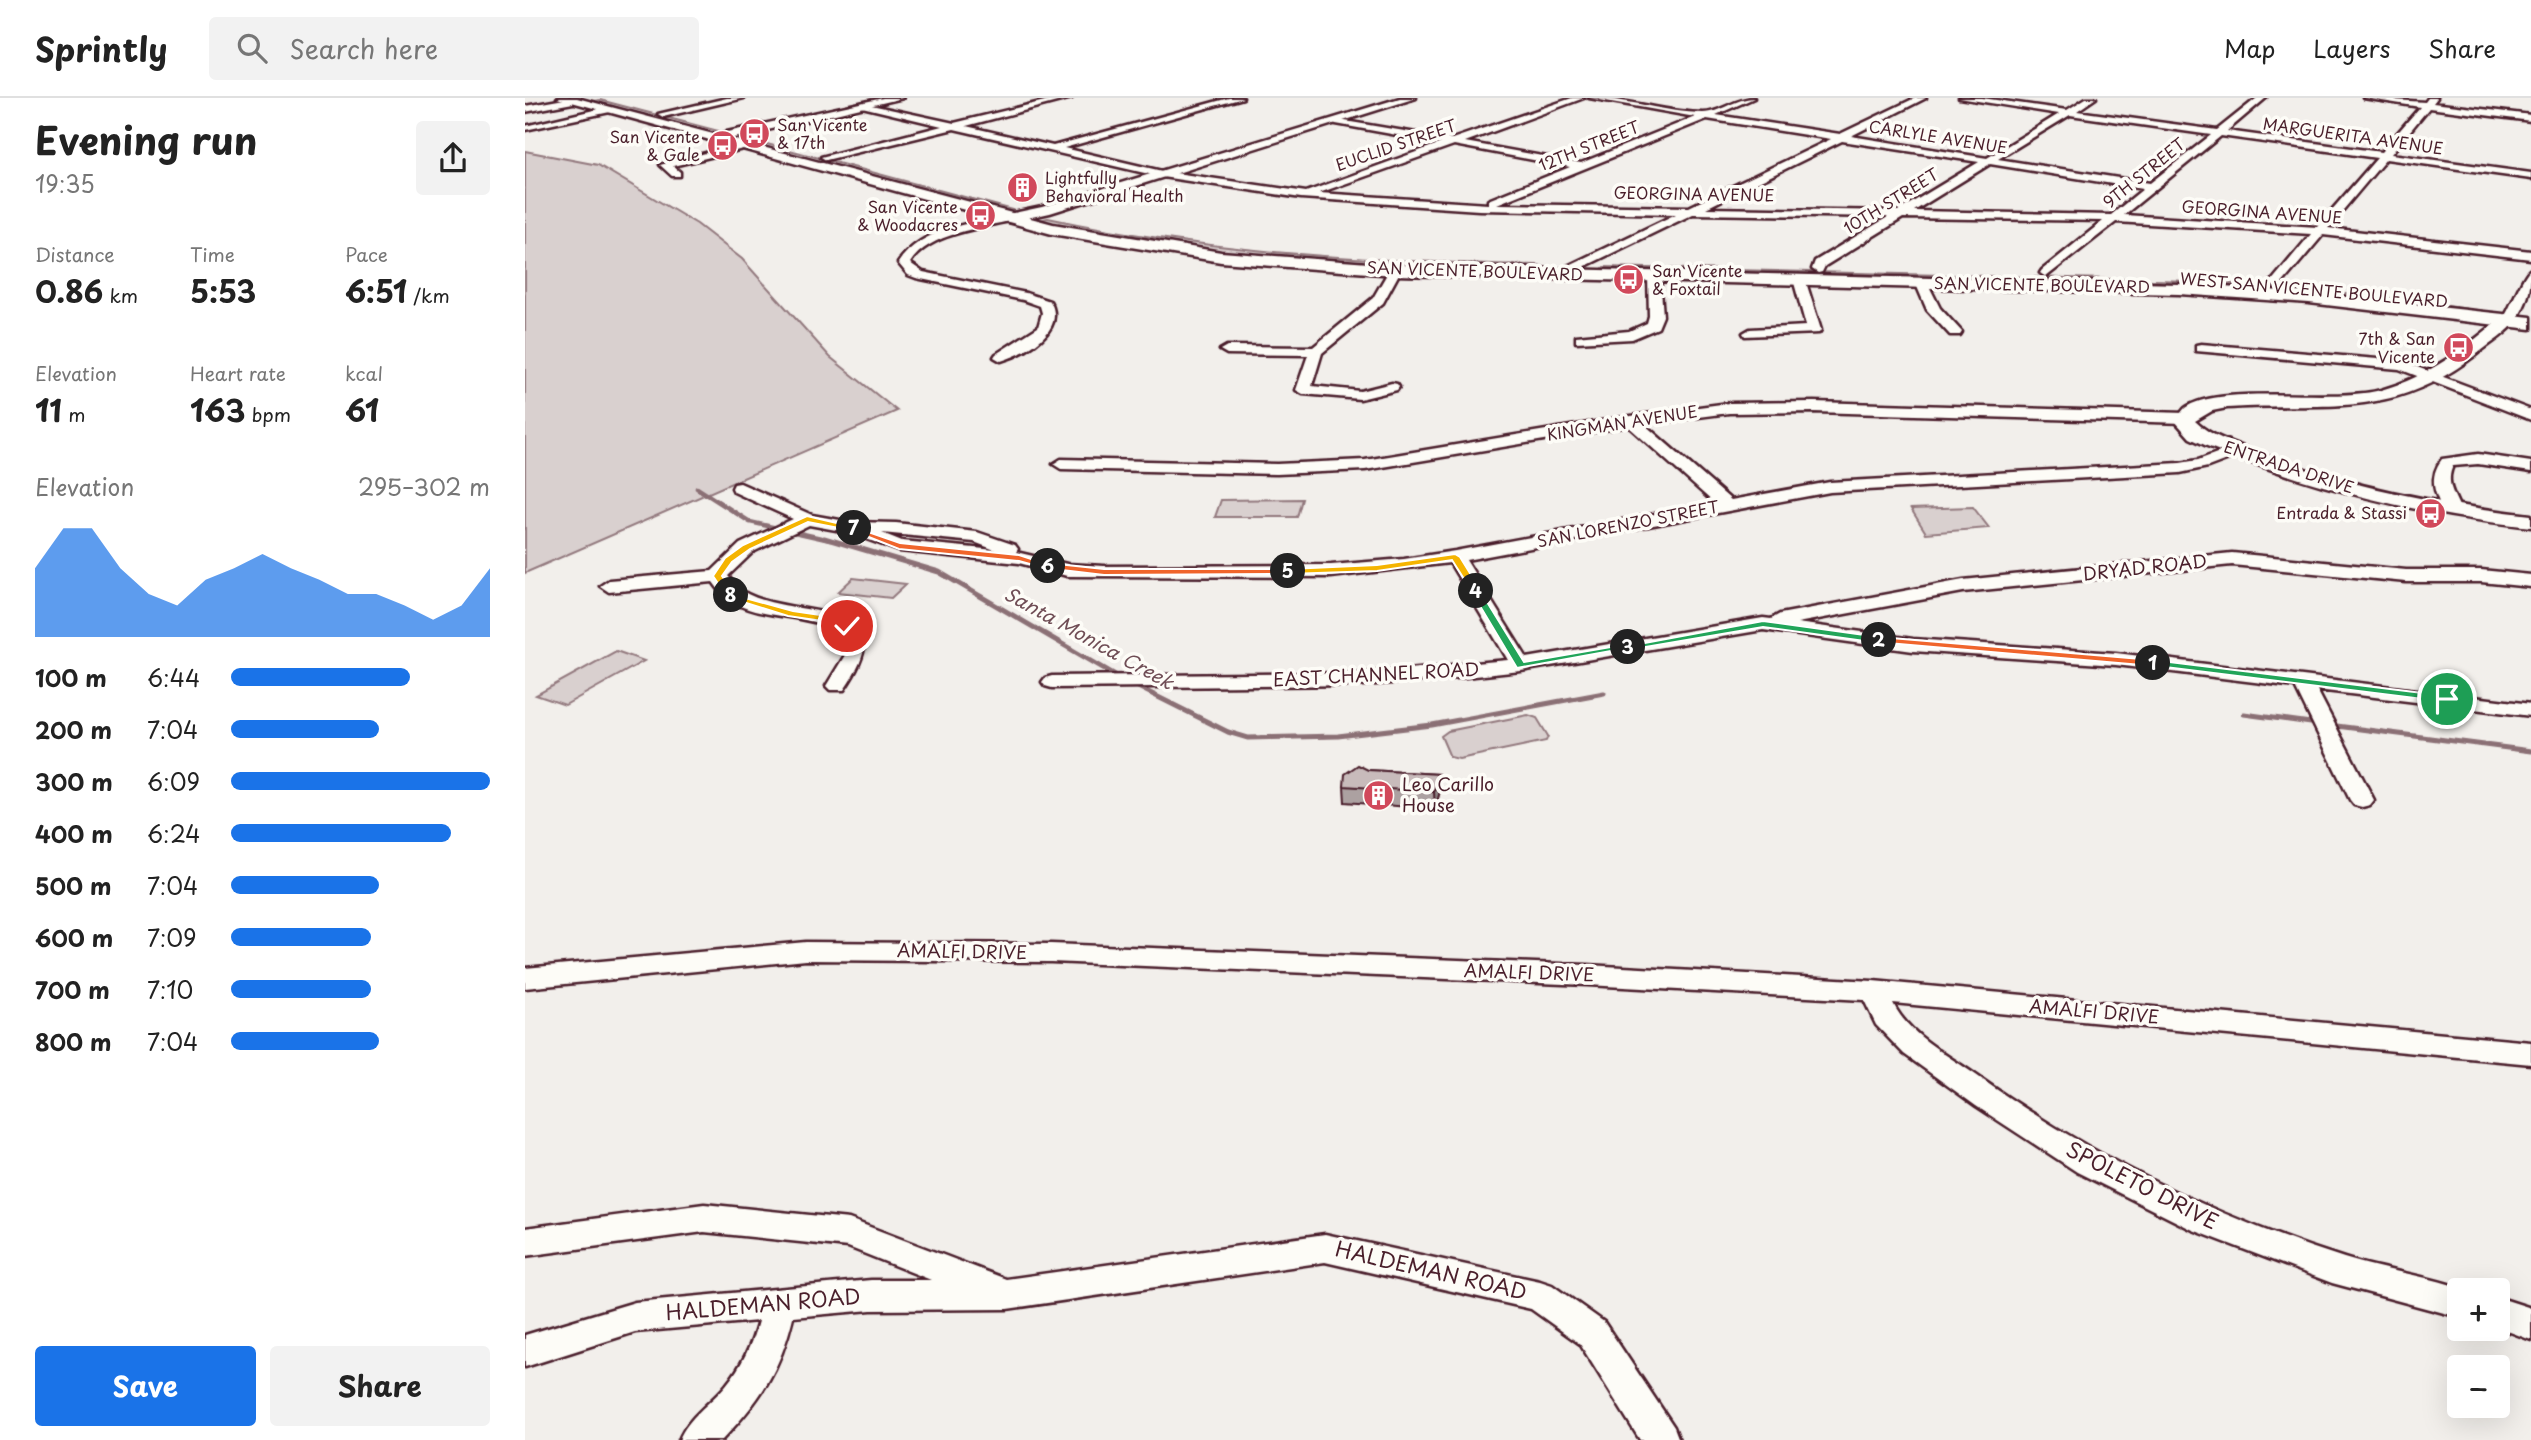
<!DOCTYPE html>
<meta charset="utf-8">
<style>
:root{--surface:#fff;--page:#f2f2f2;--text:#222;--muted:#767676;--line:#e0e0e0;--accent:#1a73e8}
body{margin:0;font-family:"Playpen Sans",sans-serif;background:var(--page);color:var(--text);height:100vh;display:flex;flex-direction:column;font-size:26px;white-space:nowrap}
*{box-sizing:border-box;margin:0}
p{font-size:23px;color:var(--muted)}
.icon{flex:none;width:38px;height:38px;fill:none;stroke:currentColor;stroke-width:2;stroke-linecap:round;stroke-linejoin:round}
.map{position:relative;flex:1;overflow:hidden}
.drawer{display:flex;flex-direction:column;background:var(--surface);width:525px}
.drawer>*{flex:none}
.controls{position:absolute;left:1922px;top:1180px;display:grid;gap:14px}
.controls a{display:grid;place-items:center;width:63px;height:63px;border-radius:7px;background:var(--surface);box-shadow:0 7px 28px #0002;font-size:35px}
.pin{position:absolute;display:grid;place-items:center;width:60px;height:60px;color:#fff;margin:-30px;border:4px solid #fff;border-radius:50%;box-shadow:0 2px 7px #0007}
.km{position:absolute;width:35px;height:35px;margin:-18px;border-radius:50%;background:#222;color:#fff;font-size:19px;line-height:35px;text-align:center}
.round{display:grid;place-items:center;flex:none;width:74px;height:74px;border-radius:7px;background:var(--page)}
.head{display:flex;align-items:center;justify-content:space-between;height:119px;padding:0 35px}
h1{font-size:38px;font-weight:700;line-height:52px}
.figures{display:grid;grid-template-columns:repeat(3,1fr);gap:10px;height:119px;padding:7px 35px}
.figures div{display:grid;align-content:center}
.figures b{font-size:30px;font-weight:700}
.figures small{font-size:19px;font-weight:400}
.figures p{font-size:19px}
.chart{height:196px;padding:14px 35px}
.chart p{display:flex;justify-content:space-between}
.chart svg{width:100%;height:126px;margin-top:7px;fill:var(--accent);opacity:.7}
.button{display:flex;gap:14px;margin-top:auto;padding:14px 35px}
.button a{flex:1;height:80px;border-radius:7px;background:var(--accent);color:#fff;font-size:28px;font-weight:700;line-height:80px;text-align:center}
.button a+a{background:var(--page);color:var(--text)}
ul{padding:0 35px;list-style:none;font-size:23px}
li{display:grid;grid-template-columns:112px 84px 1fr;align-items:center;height:52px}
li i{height:18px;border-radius:9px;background:var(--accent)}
header{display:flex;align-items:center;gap:42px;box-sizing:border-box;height:98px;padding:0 35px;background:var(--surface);border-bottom:2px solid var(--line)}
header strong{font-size:33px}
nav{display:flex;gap:38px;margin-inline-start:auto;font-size:24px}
.search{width:490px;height:63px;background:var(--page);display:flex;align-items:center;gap:18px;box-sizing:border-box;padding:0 24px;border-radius:7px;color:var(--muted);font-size:26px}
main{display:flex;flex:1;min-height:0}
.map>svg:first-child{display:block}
</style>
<header>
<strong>Sprintly</strong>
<div class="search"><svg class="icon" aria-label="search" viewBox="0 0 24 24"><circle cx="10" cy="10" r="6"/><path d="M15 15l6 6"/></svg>Search here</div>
<nav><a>Map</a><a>Layers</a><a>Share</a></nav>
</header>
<main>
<section class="drawer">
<div class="head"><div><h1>Evening run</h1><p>19:35</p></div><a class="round"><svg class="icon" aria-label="share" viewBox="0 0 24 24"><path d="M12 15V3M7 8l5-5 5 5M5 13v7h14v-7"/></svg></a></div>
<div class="figures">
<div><p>Distance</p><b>0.86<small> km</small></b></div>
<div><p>Time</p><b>5:53</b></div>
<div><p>Pace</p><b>6:51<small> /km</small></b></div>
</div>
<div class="figures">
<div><p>Elevation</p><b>11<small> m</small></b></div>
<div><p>Heart rate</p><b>163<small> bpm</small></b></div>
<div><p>kcal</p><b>61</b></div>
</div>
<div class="chart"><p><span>Elevation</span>295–302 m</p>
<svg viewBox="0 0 160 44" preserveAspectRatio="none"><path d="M0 44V20L10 6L20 6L30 20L40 29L50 33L60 24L70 20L80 15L90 20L100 24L110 29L120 29L130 33L140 38L150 33L160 20V44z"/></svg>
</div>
<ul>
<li><b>100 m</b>6:44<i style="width:69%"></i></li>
<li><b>200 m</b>7:04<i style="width:57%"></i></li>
<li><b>300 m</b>6:09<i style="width:100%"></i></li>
<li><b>400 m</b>6:24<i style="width:85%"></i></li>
<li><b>500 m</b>7:04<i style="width:57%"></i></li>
<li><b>600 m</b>7:09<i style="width:54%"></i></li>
<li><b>700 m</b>7:10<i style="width:54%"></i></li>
<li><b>800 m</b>7:04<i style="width:57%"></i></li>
</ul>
<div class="button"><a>Save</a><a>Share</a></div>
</section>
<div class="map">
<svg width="2006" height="1342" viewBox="0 0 2006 1342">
<rect width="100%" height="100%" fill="#f2efeb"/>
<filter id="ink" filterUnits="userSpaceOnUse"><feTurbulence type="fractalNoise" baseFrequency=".0143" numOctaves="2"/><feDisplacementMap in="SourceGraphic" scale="14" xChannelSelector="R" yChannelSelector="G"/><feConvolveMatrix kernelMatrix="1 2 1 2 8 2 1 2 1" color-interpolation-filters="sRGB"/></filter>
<g filter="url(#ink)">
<g fill="#d9d0cf" stroke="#92787d" stroke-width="2">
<path d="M75,2L193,33L195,35L190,37L61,4Z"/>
<path d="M220,40L488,112L490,113L483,116L205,43Z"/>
<path d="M0,53L73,67L172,126L217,161L305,259L372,313L0,475Z"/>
<path d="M523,120C686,155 848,164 1014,167L1021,170L910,171L720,159L509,123Z"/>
<path d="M1079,169L1671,183L1844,197L1958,213L1772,196L1074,174Z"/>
<path d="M777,401L772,419H690L696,402Z"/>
<path d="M1448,409L1464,430L1401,435L1386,411Z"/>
<path d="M328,480L381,486L366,500L313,494Z"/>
<path d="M91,553L119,563L40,607L11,597Z"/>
<path d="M1003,617L1012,620L1023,638L1021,643L934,661L925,659L916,638L923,633Z"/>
</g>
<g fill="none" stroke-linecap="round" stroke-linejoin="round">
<path stroke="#8b6f75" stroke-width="4.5" d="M172,390L225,424L305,442"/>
<g stroke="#8b6f75" stroke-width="5">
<path d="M299,440L414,474L597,581"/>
<path d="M607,586L703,634L723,640L813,638L907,627L1079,595"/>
<path d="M1719,616L1793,626"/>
<path d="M1804,627L2006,653"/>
</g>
<defs>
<g id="minor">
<path d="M45,0L48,1V5L0,14V8Z"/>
<path d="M202,0H219L138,19L133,16Z"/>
<path d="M532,0H547L441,28L528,48L704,0H718L539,50L637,73L781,94L916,45L811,26L806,23L808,21L927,41L1047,0H1059L940,44L1056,65L1170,19L1064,0C1102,0 1141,15 1178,15C1195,15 1211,0 1229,0L1191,17L1315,36L1390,0H1401L1326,38L1462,60L1534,16L1434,0H1457L1542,12L1561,0H1571L1552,13L1692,32L1732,0H1741L1702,33L1856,54L1895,9L1838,0L1900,4L1903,0H1912L1908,5L2006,17V23L1904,10L1866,56L2006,75V81L1861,61L1803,130L2006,153V161L1798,137L1755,188L1751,189L1745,185L1786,136L1591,124L1521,179L1515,175L1517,172L1578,123L1378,120L1300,168L1297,174L1293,175L1287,171L1290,163L1363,119L1168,116L1036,180L1032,179V173L1151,116L954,112L776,100L637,79L429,31L301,62L296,59L417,28L337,9V5L429,25ZM1545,17L1686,37L1625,85L1473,61ZM1182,21L1306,41L1164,109L972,106ZM1696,38L1852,60L1792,129L1599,117ZM1317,43L1454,64L1373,113L1181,110ZM929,47L1045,69L963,102V106L794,95ZM1465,66L1618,91L1586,117L1389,113Z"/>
<path d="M82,9L85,10V14L0,32V28Z"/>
<path d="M215,46L220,49L218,51L148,68L155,74V78H147L135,67Z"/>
<path d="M484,117L490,120L488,122C457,130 404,135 385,165L398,174L501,195L525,203C542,232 501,256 476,263L469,259L471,256L513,229L517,215L515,208L498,202L391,180L383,177L373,165C395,130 447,125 484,117Z"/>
<path d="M870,168L876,172L858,205L797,255L787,288L835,293L867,285L872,286L874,289L872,292L835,301L778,296L771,292L783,257L702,256L695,252L702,248L788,249L848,200L866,169Z"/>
<path d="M2006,171C2006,193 2002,206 1990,224H1980L1978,221C1986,210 1998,175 2006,171Z"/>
<path d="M1129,174L1135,178L1138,218L1133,230L1107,241L1051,244V238L1104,233L1122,225L1124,218L1123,178Z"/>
<path d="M1274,177L1280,181L1296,232L1294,235L1220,238L1218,235L1225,231L1281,228L1268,181Z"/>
<path d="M1396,180L1402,184L1415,210L1437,234L1435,237H1425L1402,212L1390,184Z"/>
<path d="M1676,246L1876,263L2006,312V322L1874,271L1671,253V247Z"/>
<path d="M1289,304L1660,315L1668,320L1660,325L1289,314L1204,315L1119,326L1206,402L1305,384L1655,365L1673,362L1711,348L1719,353L1717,356L1683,369L1655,375L1305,394L941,462L1002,560L1238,520L1246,521L1255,516L1438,482L1707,455L1881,472H1956L2006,477V489L1956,484H1881L1707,467L1438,494L1272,525L1388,541L1591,555L2006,606V618L1792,592L1849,702L1845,707L1837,709L1829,707L1825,702L1770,589L1591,567L1388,553L1238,532L996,573L922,581L838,587L527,590L520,588L517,584L520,580L527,578L838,575L983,562L925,465L806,479L542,478L494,465L374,453L322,434L284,427L228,454L203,478C207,483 212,490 217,493C267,524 387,495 319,592H305L301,588L320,557L319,539C287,512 237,525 203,501C197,497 192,489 188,484L84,494L75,488L84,482L187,473L215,446L268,421L209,394L207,390L209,386L215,385L287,417L326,424L371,425L452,434L490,447L493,451L491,454L542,466L579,468L806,467L879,461L930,453L1189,405L1103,328L840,372L752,376L536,371L528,366L536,361L752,366L840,362L1106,318L1204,305ZM357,435L449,444L470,452L377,443Z"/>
<path d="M1953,356L2006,364V374L1953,366L1928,368C1920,384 1929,397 1936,412L1933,416H1921C1909,397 1903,379 1917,361Z"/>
<path d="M281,844L526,846L1062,867L1348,883L2006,944V966L1368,905C1383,937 1423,957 1451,977C1563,1057 1688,1118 1819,1160C1859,1173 1902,1177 1942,1192H1934V1219L1807,1185L1668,1132L1552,1074L1451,1008L1379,956L1351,927L1339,902L1062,887L526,864L281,862L0,890V870Z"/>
<path d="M179,1106L324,1121L481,1181L800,1136L1015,1183L1027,1187L1079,1224L1149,1329L1154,1342H1115L1055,1246L1006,1211L800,1164L482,1211L346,1212L268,1219C255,1273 235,1302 197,1342H154C163,1319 185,1306 201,1287C217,1268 227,1246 233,1223L110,1234L0,1269V1237L110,1204L346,1182H406L323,1149L179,1134L0,1158V1130Z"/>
<path d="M1972,1199L2006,1210V1242L1972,1229Z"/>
</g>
<g id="tertiary">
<path d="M358,0H378L188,45L182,41L188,37Z"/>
<path d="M875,0H891L525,115L484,124L477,120L479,117L517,109Z"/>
<path d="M1985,216L1993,221C1983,235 1966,245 1952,256C1864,324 1803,303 1702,310L1687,313L1670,323C1685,338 1707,344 1726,352C1816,387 1910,406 2006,417V429C1894,417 1787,390 1682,348L1665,340L1650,323C1653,319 1657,313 1660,310C1694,285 1808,305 1856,292C1904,279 1942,248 1979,218Z"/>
</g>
<path id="secondary" d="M32,0H52L528,126L696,154L870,167L1654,186L1784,195L2006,219V231L1784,205L1654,196L870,177L696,164L527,136Z"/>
</defs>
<use href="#minor" stroke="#4a1f2b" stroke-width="5"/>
<use href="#tertiary" stroke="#4a1f2b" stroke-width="5"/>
<use href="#secondary" stroke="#4a1f2b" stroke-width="5"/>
<use href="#minor" fill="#fdfcf7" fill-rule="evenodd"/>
<use href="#tertiary" fill="#fdfcf7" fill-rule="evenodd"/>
<use href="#secondary" fill="#fdfcf7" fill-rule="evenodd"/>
</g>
<path fill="#aca1a1" stroke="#4a1f2b" stroke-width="2" d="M843,672L914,676L915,693L910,711L820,704L819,688Z"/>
<path fill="#8c8383" stroke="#4a1f2b" stroke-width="2" d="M914,676L915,693L910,711L909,694Z"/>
<path fill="#c8bbbb" stroke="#4a1f2b" stroke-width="2" d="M833,667L843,672L914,676L909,694L819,688L820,676Z"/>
</g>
<path fill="#22a559" stroke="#fff" stroke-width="2" d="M1628,562L1922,598L1927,601L1922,604L1624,567V563Z"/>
<path fill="#f0652b" stroke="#fff" stroke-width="2" d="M1354,539L1628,562L1633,565L1628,568L1351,544V540Z"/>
<path fill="#22a559" stroke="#fff" stroke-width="2" d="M1238,523L1354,539L1360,542L1354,545L1238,529L1103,552L1098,549Z"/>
<path fill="#22a559" stroke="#fff" stroke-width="2" d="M948,491H954L999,564L1103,546L1108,549L992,570L946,493Z"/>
<path fill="#f5b400" stroke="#fff" stroke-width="2" d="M930,456L935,459L956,493L954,495H948L927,462L852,473L763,476L758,473L763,471L852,467Z"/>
<path fill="#f0652b" stroke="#fff" stroke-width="2" d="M523,465L579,471H763L767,473L763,476L579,477L520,470L519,468Z"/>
<path fill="#f0652b" stroke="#fff" stroke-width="2" d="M326,428L375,445L494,457L528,468L523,471L494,463L374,451L326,432Z"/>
<path fill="#f5b400" stroke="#fff" stroke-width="2" d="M282,418L333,430L329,433L283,424L225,451L207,464L197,478L211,497L202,499L188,478L200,460L218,447Z"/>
<path fill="#f5b400" stroke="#fff" stroke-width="2" d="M202,495L268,513L309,519L327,528L322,531L304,524L263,518L202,499Z"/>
<defs>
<symbol id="bus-disc" viewBox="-11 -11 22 22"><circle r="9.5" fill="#d1495b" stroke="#fdfcf7"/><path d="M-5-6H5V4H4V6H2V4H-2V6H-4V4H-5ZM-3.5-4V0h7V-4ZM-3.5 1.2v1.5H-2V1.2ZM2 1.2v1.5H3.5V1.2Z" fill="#fff"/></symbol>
<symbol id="building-disc" viewBox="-11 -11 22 22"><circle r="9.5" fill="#d1495b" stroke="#fdfcf7"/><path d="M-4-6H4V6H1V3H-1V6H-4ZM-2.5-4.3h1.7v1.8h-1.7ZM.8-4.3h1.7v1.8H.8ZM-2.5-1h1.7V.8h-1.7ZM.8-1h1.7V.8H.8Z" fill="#fff"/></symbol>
</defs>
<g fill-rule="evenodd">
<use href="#bus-disc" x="212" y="18" width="35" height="35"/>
<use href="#bus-disc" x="180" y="30" width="35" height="35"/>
<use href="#building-disc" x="480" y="72" width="35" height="35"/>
<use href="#bus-disc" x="438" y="100" width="35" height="35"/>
<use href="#bus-disc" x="1086" y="164" width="35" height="35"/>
<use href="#bus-disc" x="1916" y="232" width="35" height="35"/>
<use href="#bus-disc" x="1888" y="398" width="35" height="35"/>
<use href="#building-disc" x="836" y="680" width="35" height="35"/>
</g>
<g text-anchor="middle" stroke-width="7" stroke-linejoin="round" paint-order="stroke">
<g font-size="16" fill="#4a1f2b" stroke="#fdfcf7" text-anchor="end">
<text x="252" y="33" text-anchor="start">San Vicente<tspan x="252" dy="18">&amp; 17th</tspan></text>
<text x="175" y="45">San Vicente<tspan x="175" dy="18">&amp; Gale</tspan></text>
<text x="520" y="86" text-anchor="start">Lightfully<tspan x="520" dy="18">Behavioral Health</tspan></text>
<text x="433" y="115">San Vicente<tspan x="433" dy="18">&amp; Woodacres</tspan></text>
<text x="1127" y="179" text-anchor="start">San Vicente<tspan x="1127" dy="18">&amp; Foxtail</tspan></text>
<text x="1910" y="247">7th &amp; San<tspan x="1910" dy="18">Vicente</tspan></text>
<text x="1882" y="421">Entrada &amp; Stassi</text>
</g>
<g font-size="16" fill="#4a1f2b" stroke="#fdfcf7">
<text transform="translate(1828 38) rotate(8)" y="6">MARGUERITA AVENUE</text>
<text transform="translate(1413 39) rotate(9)" y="6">CARLYLE AVENUE</text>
<text transform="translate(871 47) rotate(-19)" y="6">EUCLID STREET</text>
<text transform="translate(1064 48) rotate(-22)" y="6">12TH STREET</text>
<text transform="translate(1619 75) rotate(-39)" y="6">9TH STREET</text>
<text transform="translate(1169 96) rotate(1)" y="6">GEORGINA AVENUE</text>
<text transform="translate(1366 103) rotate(-32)" y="6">10TH STREET</text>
<text transform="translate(1737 114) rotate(4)" y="6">GEORGINA AVENUE</text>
<text transform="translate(950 173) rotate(2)" y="6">SAN VICENTE BOULEVARD</text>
<text transform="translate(1517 187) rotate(1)" y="6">SAN VICENTE BOULEVARD</text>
<text transform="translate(1789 192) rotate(5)" y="6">WEST SAN VICENTE BOULEVARD</text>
<text transform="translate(1097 325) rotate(-9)" y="6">KINGMAN AVENUE</text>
<text transform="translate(1764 369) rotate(18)" y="6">ENTRADA DRIVE</text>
<text transform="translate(1103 426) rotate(-11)" y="6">SAN LORENZO STREET</text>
</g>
<g font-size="18" fill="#4a1f2b" stroke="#fdfcf7">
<text transform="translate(1620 470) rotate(-6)" y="6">DRYAD ROAD</text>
<text transform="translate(851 577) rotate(-3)" y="6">EAST CHANNEL ROAD</text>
<text transform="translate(437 854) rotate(1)" y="6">AMALFI DRIVE</text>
<text transform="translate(1004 875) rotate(2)" y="6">AMALFI DRIVE</text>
<text transform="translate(1569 914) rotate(5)" y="6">AMALFI DRIVE</text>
</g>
<g font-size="18" fill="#4a1f2b" stroke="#fdfcf7" text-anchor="start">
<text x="877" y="693">Leo Carillo<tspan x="877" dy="21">House</tspan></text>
</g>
<g font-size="19" font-style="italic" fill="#704e56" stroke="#fdfcf7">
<text transform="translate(564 540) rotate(29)" y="7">Santa Monica Creek</text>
</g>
<g font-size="21" fill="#4a1f2b" stroke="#fdfcf7">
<text transform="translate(1617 1088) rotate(27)" y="7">SPOLETO DRIVE</text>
<text transform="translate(906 1173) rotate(13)" y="7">HALDEMAN ROAD</text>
<text transform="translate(238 1207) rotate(-5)" y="7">HALDEMAN ROAD</text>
</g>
</g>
</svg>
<div class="controls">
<a>+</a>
<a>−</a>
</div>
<div class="pin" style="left:1922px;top:601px;background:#1e9e55"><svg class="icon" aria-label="arrive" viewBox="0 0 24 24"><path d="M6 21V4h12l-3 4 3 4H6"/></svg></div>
<div class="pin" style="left:322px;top:528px;background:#d93025"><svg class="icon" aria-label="check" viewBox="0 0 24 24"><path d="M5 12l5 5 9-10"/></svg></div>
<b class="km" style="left:1628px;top:565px">1</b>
<b class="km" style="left:1354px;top:542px">2</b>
<b class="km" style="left:1103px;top:549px">3</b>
<b class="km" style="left:951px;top:493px">4</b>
<b class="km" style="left:763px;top:473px">5</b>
<b class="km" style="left:523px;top:468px">6</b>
<b class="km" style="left:329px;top:430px">7</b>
<b class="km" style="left:206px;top:497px">8</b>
</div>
</main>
